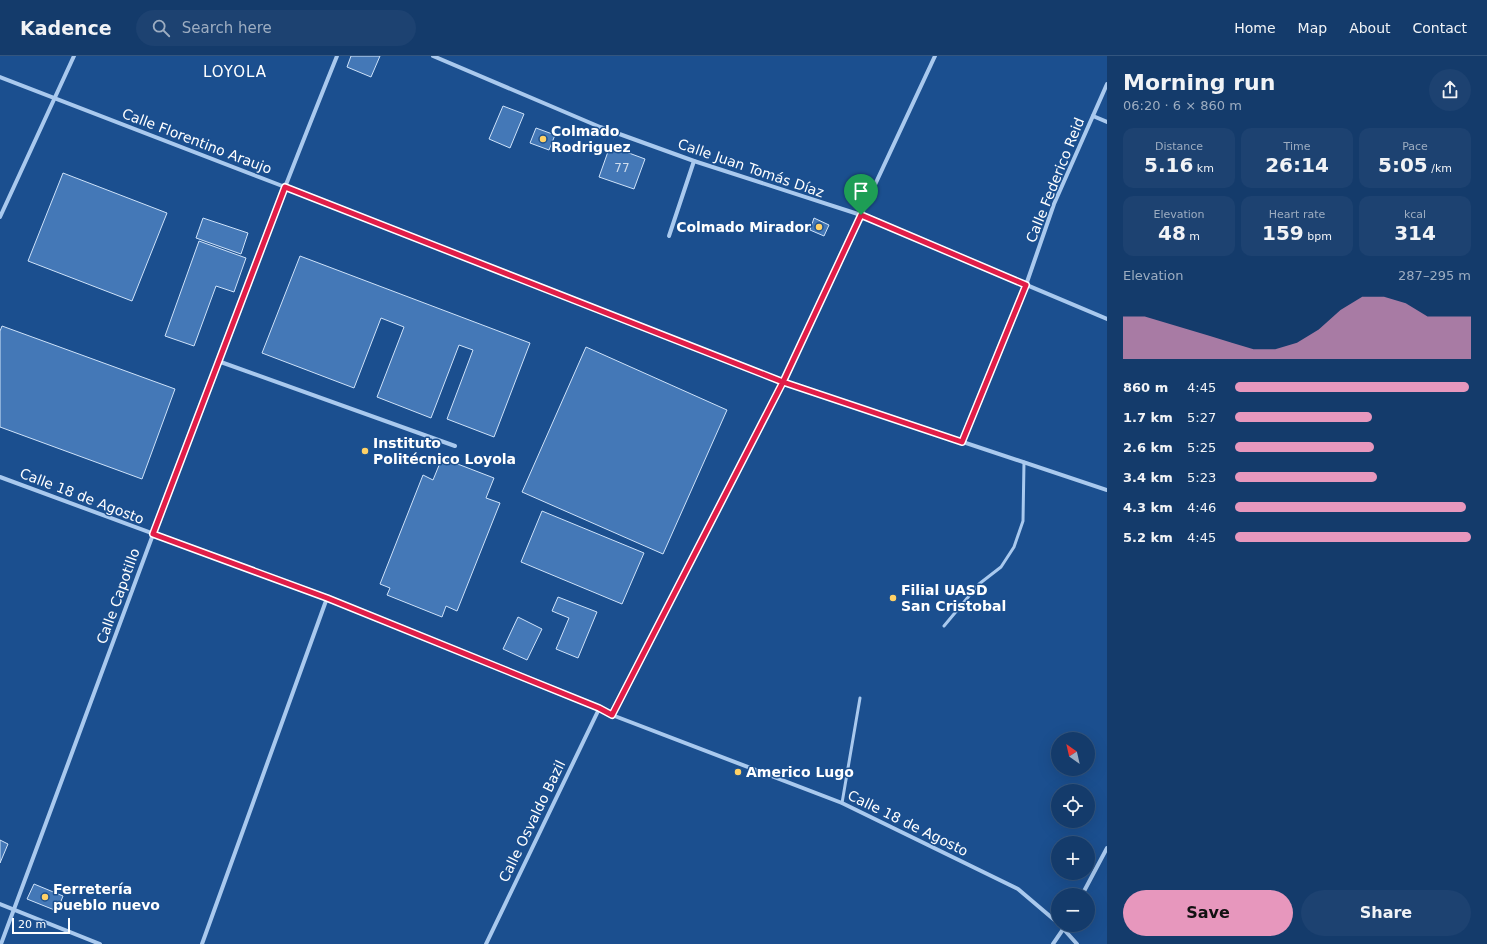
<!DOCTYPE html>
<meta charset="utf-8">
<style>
:root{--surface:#143b6b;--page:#1d4271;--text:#f1f3f6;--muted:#9dadc1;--line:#33557e;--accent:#e797bd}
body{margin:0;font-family:"DejaVu Sans",sans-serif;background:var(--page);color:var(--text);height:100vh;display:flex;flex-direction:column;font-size:15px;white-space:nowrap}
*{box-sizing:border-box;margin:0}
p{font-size:13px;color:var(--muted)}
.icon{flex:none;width:22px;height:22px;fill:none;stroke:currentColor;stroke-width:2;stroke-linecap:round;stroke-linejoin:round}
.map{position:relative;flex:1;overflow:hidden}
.panel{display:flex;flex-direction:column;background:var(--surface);width:380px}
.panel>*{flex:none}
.needle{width:26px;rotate:326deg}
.fabs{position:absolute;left:1051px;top:676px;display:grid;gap:8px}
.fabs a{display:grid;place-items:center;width:44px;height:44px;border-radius:50%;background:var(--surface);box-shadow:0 4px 16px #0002,0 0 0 1px var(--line);font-size:20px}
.scale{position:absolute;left:12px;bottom:10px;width:58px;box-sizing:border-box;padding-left:4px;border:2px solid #fff;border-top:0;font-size:11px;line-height:14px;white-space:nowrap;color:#fff;-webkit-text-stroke:3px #1b4f8f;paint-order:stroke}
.pin{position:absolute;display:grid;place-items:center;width:34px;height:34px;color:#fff;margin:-41px -17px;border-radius:50% 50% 50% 0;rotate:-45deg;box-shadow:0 0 4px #0007}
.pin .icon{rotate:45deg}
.round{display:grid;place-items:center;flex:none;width:42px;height:42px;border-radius:21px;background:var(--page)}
.overview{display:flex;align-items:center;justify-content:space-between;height:68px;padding:0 16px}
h1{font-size:22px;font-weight:600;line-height:30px}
.figures{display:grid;grid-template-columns:repeat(3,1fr);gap:6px;height:68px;padding:4px 16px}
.figures div{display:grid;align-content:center;border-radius:10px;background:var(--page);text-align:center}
.figures b{font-size:20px;font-weight:600}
.figures small{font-size:11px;font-weight:400}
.figures p{font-size:11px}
.chart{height:112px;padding:8px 16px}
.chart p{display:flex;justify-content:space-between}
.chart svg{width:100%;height:72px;margin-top:4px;fill:var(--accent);opacity:.7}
.button{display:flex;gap:8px;margin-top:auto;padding:8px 16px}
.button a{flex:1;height:46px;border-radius:24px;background:var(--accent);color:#111;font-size:16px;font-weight:600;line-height:46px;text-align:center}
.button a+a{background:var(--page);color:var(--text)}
ul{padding:0 16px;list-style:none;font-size:13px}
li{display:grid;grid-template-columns:64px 48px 1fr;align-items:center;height:30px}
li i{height:10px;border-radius:5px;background:var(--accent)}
header{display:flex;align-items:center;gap:24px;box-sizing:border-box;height:56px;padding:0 20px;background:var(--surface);border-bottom:1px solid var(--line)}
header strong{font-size:19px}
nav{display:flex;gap:22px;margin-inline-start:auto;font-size:14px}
.search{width:280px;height:36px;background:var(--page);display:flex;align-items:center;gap:10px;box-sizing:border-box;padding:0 14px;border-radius:22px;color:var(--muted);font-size:15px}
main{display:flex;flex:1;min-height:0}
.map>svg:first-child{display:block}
</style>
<header>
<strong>Kadence</strong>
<div class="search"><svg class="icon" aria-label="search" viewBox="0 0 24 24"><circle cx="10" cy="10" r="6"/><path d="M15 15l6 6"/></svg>Search here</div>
<nav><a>Home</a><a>Map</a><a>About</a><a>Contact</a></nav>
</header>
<main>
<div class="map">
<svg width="1107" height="888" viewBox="0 0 1107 888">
<rect width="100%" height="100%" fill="#1b4f8f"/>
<g fill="#4478b7" stroke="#cfe3fa">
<path d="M351,0H380L371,21L347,11Z"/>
<path d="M503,50L524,58L510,92L489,83Z"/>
<path d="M536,72L555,79L549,94L530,87Z"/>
<path d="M610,90L645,103L634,133L599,121Z"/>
<path d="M63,117L167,157L132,245L28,205Z"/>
<path d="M203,162L248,177L241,198L196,182Z"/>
<path d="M814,162L829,169L824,180L810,174Z"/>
<path d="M199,185L246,202L234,236L216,230L194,290L165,280Z"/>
<path d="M300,200L530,287L494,381L447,363L473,294L459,289L431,362L377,341L404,271L381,262L354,332L262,297Z"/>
<path d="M2,270L175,333L142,423L0,371V275Z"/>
<path d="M586,291L727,354L663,498L522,436Z"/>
<path d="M442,402L494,422L486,442L500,447L457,555L446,550L442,561L387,539L390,532L380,528L423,419L433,424Z"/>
<path d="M542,455L644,497L622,548L521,506Z"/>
<path d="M558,541L597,556L578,602L556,593L569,562L552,555Z"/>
<path d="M518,561L542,573L527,604L503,593Z"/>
<path d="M0,784L8,788L0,807Z"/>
<path d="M34,828L63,840L57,855L27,843Z"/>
</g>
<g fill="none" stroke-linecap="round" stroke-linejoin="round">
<g stroke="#a9c9ee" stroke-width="3">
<path d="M944,570L979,528L1001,511L1014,491L1023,465L1024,406"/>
<path d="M842,747L860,642"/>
</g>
<g stroke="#a9c9ee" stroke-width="4">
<path d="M433,0L600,71L694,105L861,159L1107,263"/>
<path d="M0,21L285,131L783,326L1107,434"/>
<path d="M1093,60L1107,66"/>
<path d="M0,161L74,0"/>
<path d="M669,180L694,105"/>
<path d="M218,305L455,390"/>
<path d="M962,386L1026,229L1054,148L1107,28"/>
<path d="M0,421L327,542L599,653L612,659L842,747L1018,833L1058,867"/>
<path d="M612,659L783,326L935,0"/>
<path d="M1082,839L1107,792"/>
<path d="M0,848L100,888"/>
<path d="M1060,869L1077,888"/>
<path d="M1,888C112,591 219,293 337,0"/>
<path d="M202,888L327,542"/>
<path d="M486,888L599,653"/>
<path d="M1053,888L1066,869"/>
</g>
</g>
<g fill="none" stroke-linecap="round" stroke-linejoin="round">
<defs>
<path id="route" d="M861,159L783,326L285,131L153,478L327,542L599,652L612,659L783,326L962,386L1026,229L861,159"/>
</defs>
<use href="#route" stroke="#fff" stroke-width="8"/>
<use href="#route" stroke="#e11d48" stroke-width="5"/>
</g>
<g fill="#ffd166" stroke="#1b4f8f" stroke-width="1.5">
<circle cx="543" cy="83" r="4"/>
<circle cx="819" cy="171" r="4"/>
<circle cx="365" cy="395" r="4"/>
<circle cx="893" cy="542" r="4"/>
<circle cx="738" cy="716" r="4"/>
<circle cx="45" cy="841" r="4"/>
</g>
<g text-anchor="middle" stroke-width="3" stroke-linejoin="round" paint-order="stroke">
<g font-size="12" fill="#d0dded">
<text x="622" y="116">77</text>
</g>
<g font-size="14" font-weight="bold" fill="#fff" stroke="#1b4f8f" text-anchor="start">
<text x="551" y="80">Colmado<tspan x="551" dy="16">Rodriguez</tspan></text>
<text x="811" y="176" text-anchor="end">Colmado Mirador</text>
<text x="373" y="392">Instituto<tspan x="373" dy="16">Politécnico Loyola</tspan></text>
<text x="901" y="539">Filial UASD<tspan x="901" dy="16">San Cristobal</tspan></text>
<text x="746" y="721">Americo Lugo</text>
<text x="53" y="838">Ferretería<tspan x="53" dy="16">pueblo nuevo</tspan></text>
</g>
<g font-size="14" fill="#fff" stroke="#1b4f8f">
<text transform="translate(197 85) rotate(21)" y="5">Calle Florentino Araujo</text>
<text transform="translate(751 112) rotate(19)" y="5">Calle Juan Tomás Díaz</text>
<text transform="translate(1055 124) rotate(-68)" y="5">Calle Federico Reid</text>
<text transform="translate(82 440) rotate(21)" y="5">Calle 18 de Agosto</text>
<text transform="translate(118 540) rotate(-70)" y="5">Calle Capotillo</text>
<text transform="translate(532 765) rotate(-64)" y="5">Calle Osvaldo Bazil</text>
<text transform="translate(908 767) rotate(26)" y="5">Calle 18 de Agosto</text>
</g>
<g font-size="15" letter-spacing="1" fill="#fff" stroke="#1b4f8f">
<text x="235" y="21">LOYOLA</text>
</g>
</g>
</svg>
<div class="fabs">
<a><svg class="needle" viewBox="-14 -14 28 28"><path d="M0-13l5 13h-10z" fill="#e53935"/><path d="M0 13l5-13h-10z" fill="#9dadc1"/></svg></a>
<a><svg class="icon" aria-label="locate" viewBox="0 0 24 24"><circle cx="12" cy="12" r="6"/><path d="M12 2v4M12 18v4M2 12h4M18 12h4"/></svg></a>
<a>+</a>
<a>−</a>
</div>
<div class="scale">20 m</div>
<div class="pin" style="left:861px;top:159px;background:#1e9e55"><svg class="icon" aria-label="arrive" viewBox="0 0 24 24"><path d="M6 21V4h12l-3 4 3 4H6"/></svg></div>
</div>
<section class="panel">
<div class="overview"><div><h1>Morning run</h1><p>06:20 · 6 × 860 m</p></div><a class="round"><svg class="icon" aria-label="share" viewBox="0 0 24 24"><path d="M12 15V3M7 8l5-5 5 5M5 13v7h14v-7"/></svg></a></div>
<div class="figures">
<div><p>Distance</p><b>5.16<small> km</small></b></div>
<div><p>Time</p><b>26:14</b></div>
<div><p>Pace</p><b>5:05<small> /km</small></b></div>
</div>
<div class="figures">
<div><p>Elevation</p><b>48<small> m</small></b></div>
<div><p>Heart rate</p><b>159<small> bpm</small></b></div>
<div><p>kcal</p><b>314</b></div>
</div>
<div class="chart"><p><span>Elevation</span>287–295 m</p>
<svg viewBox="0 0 160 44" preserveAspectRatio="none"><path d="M0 44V18L10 18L20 22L30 26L40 30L50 34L60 38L70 38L80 34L90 26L100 14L110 6L120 6L130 10L140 18L150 18L160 18V44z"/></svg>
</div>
<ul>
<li><b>860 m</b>4:45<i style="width:99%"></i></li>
<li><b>1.7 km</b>5:27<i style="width:58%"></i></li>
<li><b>2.6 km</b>5:25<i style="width:59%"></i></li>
<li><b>3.4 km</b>5:23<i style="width:60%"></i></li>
<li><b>4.3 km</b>4:46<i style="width:98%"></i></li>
<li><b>5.2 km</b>4:45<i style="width:100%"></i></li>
</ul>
<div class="button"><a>Save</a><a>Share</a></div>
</section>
</main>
